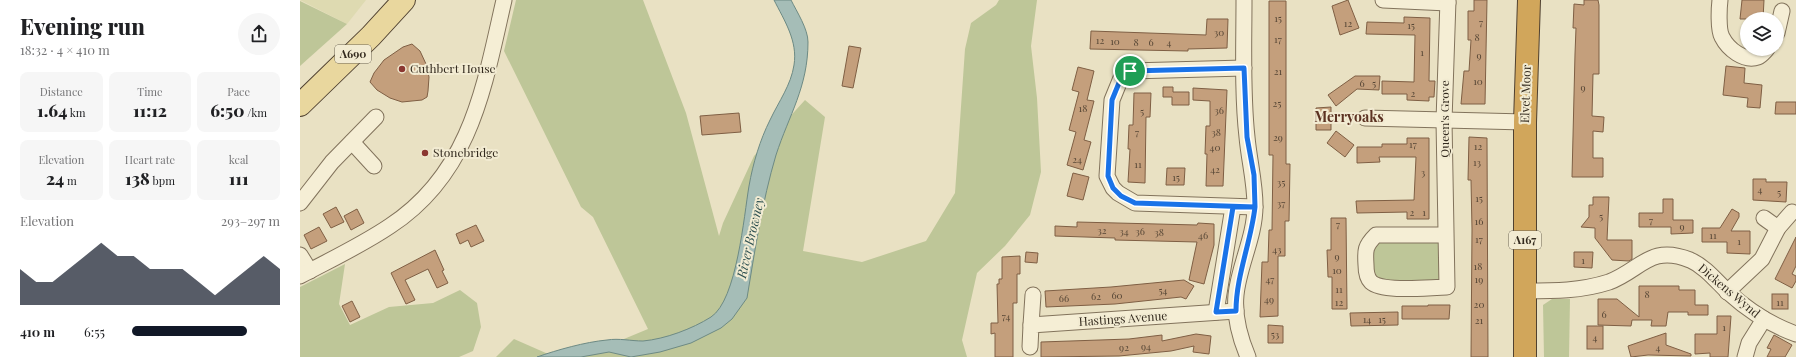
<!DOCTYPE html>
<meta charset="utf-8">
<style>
:root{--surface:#fff;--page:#f6f6f6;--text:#202124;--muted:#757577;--accent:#111827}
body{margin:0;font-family:"Playfair Display",serif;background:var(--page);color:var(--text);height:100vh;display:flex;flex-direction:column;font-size:15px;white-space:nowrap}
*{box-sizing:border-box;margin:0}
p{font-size:13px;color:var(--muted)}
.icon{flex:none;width:22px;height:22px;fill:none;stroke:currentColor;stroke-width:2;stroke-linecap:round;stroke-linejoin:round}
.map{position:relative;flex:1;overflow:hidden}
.panel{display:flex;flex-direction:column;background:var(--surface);width:300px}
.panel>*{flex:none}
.fabs{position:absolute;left:1440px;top:12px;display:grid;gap:8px}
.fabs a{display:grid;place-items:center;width:44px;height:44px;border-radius:50%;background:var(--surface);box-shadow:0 1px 3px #0004;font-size:20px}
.pin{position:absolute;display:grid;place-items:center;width:34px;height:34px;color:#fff;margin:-17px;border:2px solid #fff;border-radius:50%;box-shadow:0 1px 4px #0007}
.round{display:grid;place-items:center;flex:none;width:42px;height:42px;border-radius:21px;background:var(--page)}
.overview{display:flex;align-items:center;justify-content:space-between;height:68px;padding:0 20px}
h1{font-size:22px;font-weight:800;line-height:30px}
.metrics{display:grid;grid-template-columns:repeat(3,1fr);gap:6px;height:68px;padding:4px 20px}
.metrics div{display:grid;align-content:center;border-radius:8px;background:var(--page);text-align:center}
.metrics b{font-size:17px;font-weight:800}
.metrics small{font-size:11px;font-weight:400}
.metrics p{font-size:11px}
.chart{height:112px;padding:8px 20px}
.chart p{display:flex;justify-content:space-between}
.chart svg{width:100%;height:72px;margin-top:4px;fill:var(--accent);opacity:.7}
ul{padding:0 20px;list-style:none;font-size:13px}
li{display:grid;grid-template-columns:64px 48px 1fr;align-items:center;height:30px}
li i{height:10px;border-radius:5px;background:var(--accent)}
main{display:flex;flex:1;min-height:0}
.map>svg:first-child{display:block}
</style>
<main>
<section class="panel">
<div class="overview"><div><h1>Evening run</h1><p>18:32 · 4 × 410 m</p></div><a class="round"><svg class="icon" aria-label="share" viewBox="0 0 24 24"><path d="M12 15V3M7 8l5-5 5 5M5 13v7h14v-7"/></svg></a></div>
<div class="metrics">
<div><p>Distance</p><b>1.64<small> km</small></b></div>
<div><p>Time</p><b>11:12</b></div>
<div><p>Pace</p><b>6:50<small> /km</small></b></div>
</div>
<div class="metrics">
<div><p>Elevation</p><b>24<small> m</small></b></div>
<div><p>Heart rate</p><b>138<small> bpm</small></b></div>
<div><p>kcal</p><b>111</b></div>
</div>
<div class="chart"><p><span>Elevation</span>293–297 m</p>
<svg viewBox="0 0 160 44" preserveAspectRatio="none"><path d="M0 44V22L10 30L20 30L30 22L40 14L50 6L60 14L70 14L80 22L90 22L100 22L110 30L120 38L130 30L140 22L150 14L160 22V44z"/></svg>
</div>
<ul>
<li><b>410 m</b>6:55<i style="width:78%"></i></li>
</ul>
</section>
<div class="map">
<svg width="1496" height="357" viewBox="0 0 1496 357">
<rect width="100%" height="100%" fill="#e9e1c3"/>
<path fill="#dedab1" d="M0,0H66L47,24Z"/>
<g fill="#bec698">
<path d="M216,0H343L386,113L419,236L423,223L454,156L505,100L525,117L503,251L562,262L626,241L655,193L665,49L671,23L696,5L699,0H737L731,46L737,98L741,172L730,215L705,246L677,273L662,340L667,357H262L307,346L348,329L293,217L281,207L204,51Z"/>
<path d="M0,1L47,24L0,66Z"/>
<path d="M1081,241H1141V280H1084L1077,278L1071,273L1072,244Z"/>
<path d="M45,264L39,304L50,325L89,307L133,303L160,290L177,303L181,327L173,351L159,357H0V287Z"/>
<path d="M1252,299H1270L1269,357H1244L1243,305Z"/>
<path d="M214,339L255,357H196Z"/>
</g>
<path fill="#a5bdb7" stroke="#6d8a84" d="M474,0H491C497,12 508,29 508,42C508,87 489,115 476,155C462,202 455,250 447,298L432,319L421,328L391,343L360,352L331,357L309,352L281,357H237C257,350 285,342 307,340C319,338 331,341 343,341C365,339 392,329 411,317C437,300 444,215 449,186C453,163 460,140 470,120C479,101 491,85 494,65C498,41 484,20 474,0Z"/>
<g fill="#c49f7c" stroke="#7f5f44">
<path d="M1048,0L1059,28L1040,35L1032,6Z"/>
<path d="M1174,0H1187L1185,104H1161L1164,71H1169L1171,40H1168V11H1174Z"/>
<path d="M1284,0H1298L1299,5V74H1293L1292,116L1304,117L1303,132L1293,131V158H1303V177H1272L1275,54L1276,28H1273L1274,4L1284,5Z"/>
<path d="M1442,0H1464L1463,19H1440Z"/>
<path d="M969,1H986V164H990L989,221H985V256H978V316L960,317L962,262H968L969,230H972L973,155H969Z"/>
<path d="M1104,17L1130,18L1129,81H1135L1134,97H1129V101L1107,100V94H1082V81L1114,82L1115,35L1066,34L1067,22L1104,23Z"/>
<path d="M907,19H928L927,48L888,49V51L790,49L791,31L906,35Z"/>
<path d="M112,44L120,51L126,64L129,77L128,91L127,97L122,100L102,102L90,98L77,90L70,82L74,73L84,60L103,47Z"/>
<path d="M549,46L561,48L553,88L542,86Z"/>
<path d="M1426,66L1445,68L1444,83L1462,85L1460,108L1447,107L1448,98L1423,95Z"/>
<path d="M778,67L794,71L787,100L794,101L784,140L791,142L783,170L767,165L776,132L769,130L779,92L772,90Z"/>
<path d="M1055,76H1080L1079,90L1057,89L1036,106L1028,95Z"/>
<path d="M863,87H873V92H889V105H872V97H863Z"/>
<path d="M893,88L927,90L923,186H906L907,154H905L906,126H910V101L893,100Z"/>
<path d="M834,93H851L850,117H846L845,183L828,182L830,149H828L829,125H833Z"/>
<path d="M1476,102H1496V114H1475Z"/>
<path d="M1031,107V130H1016V108Z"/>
<path d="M439,113L441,132L402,135L400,116Z"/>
<path d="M1036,131L1054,145L1045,157L1027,143Z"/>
<path d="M1169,137L1187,138L1188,357H1171L1172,229L1171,180H1168Z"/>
<path d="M1107,138H1129V219H1107V212L1057,213L1056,201L1114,200L1116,157H1079L1080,162L1057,163V147H1082V144H1107Z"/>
<path d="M867,168H885L884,185H866Z"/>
<path d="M773,173L789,177L783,200L767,196Z"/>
<path d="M1453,179H1466V182H1487L1486,202L1453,200Z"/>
<path d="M1293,197H1309L1307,240H1332V259L1329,261L1312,260L1295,238V228L1281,227L1289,217V205H1293Z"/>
<path d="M1363,199H1373V220H1393V233L1371,234V227H1339V213H1363Z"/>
<path d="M36,207L44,222L31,228L23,214Z"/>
<path d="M57,209L64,223L51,230L44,216Z"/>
<path d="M1432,209L1439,213V217L1431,231H1450V254L1427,253V242H1402V228H1420Z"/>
<path d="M1031,218H1046L1047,309H1032V277H1028L1027,250H1031Z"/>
<path d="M777,222L897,225L898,223L914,224V245L904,284L889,280L897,242L815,240V238L755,236V226L777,227Z"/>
<path d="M176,225L184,241L171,247L168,240L160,244L156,234Z"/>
<path d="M19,227L27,241L11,249L4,235Z"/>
<path d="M1496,237V266L1492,274L1496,276V281L1492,288L1475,279Z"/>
<path d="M135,250L144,270L142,271L148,283L137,288L128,269L105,280L115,300L106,304L91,273Z"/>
<path d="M726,252L738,253L737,263L725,262Z"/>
<path d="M1274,252H1293L1292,268L1274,267Z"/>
<path d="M720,256V274H717V303H713V357H695V333L691,334V323H698L697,284H699V279H702V257Z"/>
<path d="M884,280L894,286L886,299L881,297L815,304L746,307L745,291L811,287Z"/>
<path d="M1339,286H1379V290H1395V305H1408V315H1388V312H1368L1366,326H1351L1352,320H1332L1331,326L1298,325V299H1317L1339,317Z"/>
<rect x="1472" y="294" width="16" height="15"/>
<path d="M52,301L60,317L50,322L42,306Z"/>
<path d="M1128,305H1150L1149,319H1102V306H1128Z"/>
<path d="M1098,312V325L1051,326L1050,313Z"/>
<path d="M1417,316H1431L1428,357H1410V353L1395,354V334H1417Z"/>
<path d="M968,325L983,326V343H968Z"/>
<rect x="1287" y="326" width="16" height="23"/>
<path d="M1366,333V345L1391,354V356L1348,355L1331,357L1328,346Z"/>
<path d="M896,334L911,336L909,354L893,352L894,346L871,351L819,356L741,357V342L829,339L862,335V341Z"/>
<path d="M1474,335L1492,345L1485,357H1467L1471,349L1467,348Z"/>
</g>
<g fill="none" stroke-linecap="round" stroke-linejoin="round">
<defs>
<g id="street">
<path d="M944,0C944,45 942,92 947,137C949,160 955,182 955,206C955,237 939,265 936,295C934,316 940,338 948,357"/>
<path d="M1083,0L1148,3"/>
<path d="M1420,0C1419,8 1418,30 1422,37C1428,49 1444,62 1458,57C1461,56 1465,51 1467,49"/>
<path d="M1477,33L1482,11"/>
<path d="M944,68L830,71L821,78L812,100L807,176L813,188L818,193L835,203L955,207"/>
<path d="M1065,118L1225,122"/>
<path d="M52,142L74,166"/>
<path d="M0,203L32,162L76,117"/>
<path d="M1464,218L1478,228"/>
<path d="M1146,235H1076C1065,246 1065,250 1066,265C1066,271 1067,278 1071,282C1083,293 1130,287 1147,287L1144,121L1148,0"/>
<path d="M0,255L10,271"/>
<path d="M0,276C30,260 62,245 90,226C171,173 184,87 204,0"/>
<path d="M1225,291C1254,291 1281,291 1309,282C1341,270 1350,244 1390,260C1406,267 1417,282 1429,293C1449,311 1471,325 1496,334"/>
<path d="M1427,292L1462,259L1478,228L1492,212"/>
<path d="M916,312L933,207"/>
<path d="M731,325L733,295"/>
<path d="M730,347L731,325L936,311"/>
<path d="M1445,357L1449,343L1464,319"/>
</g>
<path id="primary" d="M0,105L71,36L104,0"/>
<path id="highway" d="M1225,357V122L1229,0"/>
</defs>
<use href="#street" stroke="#82735c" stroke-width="17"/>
<use href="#primary" stroke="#504130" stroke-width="24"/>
<use href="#highway" stroke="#504130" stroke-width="24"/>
<use href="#street" stroke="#f5eed5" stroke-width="15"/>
<use href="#primary" stroke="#e9d79e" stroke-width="22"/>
<use href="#highway" stroke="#d1a65b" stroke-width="22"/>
</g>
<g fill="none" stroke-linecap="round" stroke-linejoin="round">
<defs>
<path id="route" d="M830,71L821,78L812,100L808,176L813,188L821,196L835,203L955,207C951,242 936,276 936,311L916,312L933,207H955L954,175L947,137L944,68L830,71"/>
</defs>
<use href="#route" stroke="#fff" stroke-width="8"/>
<use href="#route" stroke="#1a73e8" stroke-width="5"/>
</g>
<g fill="#8b3731" stroke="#f2ebd2" stroke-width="1.5">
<circle cx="102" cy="69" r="4"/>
<circle cx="125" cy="153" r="4"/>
</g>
<g text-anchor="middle" stroke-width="4" stroke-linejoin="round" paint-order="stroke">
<g font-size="10" fill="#574736">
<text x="978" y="22">15</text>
<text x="1181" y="26">7</text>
<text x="1048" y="27">12</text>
<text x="1111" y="29">15</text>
<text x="919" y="36">30</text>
<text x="1177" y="41">8</text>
<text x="978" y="43">17</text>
<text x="800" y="44">12</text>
<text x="815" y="45">10</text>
<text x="836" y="46">8</text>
<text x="851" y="46">6</text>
<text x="869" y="46">4</text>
<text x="1122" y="56">1</text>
<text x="1179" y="59">9</text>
<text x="978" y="75">21</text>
<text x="1178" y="85">10</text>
<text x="1062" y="87">6</text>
<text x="1074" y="87">5</text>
<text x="1283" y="91">9</text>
<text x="1113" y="97">2</text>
<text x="977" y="107">25</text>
<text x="783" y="112">18</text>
<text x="919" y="114">36</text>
<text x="842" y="115">5</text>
<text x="837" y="136">7</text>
<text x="916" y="136">38</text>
<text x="978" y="141">29</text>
<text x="1113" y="148">17</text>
<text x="1178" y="150">12</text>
<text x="915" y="151">40</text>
<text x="777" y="163">24</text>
<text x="1177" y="166">13</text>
<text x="838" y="168">11</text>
<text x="915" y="173">42</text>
<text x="1123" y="176">3</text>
<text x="876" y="181">15</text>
<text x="981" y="186">35</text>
<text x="1460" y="193">4</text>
<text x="1479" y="196">5</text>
<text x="1179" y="202">15</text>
<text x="981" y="207">37</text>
<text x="1112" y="216">2</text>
<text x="1124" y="216">1</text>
<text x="1301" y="220">5</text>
<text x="1351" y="224">7</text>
<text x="1179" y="225">16</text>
<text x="1038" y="228">7</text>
<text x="1382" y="230">9</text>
<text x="802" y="234">32</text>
<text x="824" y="235">34</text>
<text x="840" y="235">36</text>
<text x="859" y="236">38</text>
<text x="903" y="239">46</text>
<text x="1413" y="239">11</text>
<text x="1179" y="243">17</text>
<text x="1439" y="245">1</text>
<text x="977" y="253">43</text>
<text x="1037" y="260">9</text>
<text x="1283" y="264">1</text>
<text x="1178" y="270">18</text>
<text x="1037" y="274">10</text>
<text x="970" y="283">47</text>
<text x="1179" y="283">19</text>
<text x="1039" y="293">11</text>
<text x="863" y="294">54</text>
<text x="1347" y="298">8</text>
<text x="817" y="299">60</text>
<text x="796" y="300">62</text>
<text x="764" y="302">66</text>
<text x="969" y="303">49</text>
<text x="1039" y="306">12</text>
<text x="1480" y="306">11</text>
<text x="1179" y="308">20</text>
<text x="1304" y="318">6</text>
<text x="706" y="320">74</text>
<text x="1067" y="323">14</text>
<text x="1082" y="323">15</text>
<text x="1179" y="324">21</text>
<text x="1424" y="331">1</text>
<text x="975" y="338">53</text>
<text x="1295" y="341">4</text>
<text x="846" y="350">94</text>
<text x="824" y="351">92</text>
<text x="1358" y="351">4</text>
</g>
<g fill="#f2ebd2" stroke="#6c6454" stroke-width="1">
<rect x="35" y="45" width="36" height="18" rx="3"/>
<rect x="1209" y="231" width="32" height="18" rx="3"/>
</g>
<g font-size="11" font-weight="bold" fill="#332a1e">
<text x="53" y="58">A690</text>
<text x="1225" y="244">A167</text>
</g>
<g font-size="12" fill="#332a1e" stroke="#f2ebd2" text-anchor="start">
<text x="110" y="73">Cuthbert House</text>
<text x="133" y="157">Stonebridge</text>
</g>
<g font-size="12" fill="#332a1e" stroke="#f2ebd2">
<text transform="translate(1226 94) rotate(-88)" y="4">Elvet Moor</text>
<text transform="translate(1145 119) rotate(-90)" y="4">Queen's Grove</text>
<text transform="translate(1429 291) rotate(40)" y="4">Dickens Wynd</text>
<text transform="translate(823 319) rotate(-4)" y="4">Hastings Avenue</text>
</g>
<g font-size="13" font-style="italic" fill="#2f5151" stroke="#f2ebd2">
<text transform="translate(450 238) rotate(-77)" y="5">River Browney</text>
</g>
<g font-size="14" font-weight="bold" fill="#5c3222" stroke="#f2ebd2">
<text x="1049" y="122">Merryoaks</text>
</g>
</g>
</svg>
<div class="fabs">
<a><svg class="icon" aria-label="layers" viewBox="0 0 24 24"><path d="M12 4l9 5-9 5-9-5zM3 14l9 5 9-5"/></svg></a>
</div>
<div class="pin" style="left:830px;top:71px;background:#1e9e55"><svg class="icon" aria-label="arrive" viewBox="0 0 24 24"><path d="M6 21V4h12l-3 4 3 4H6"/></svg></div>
</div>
</main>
